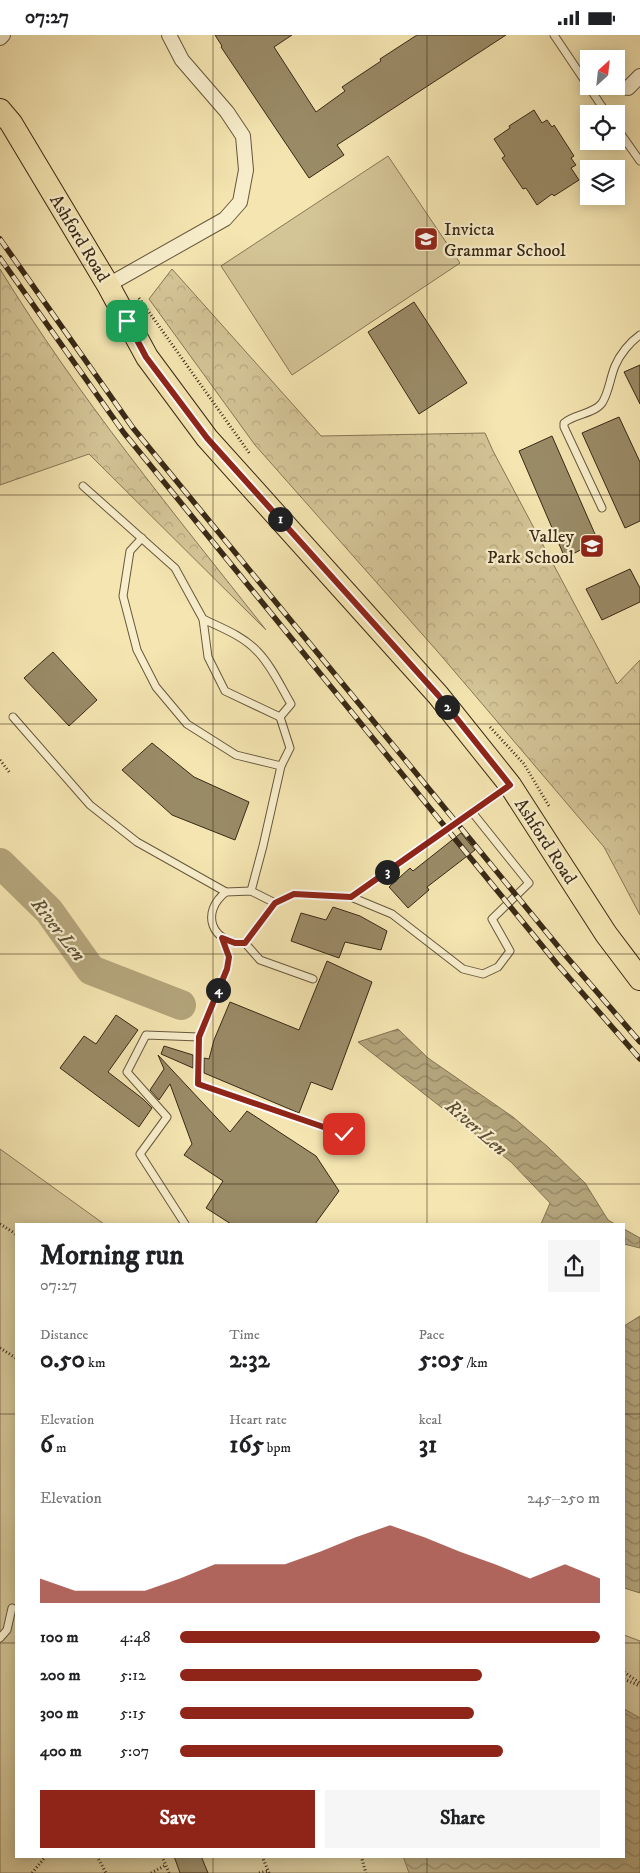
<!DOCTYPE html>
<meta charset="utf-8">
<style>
:root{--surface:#fff;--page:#f6f6f6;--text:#202124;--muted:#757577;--accent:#8f2418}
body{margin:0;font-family:"IM FELL DW Pica",serif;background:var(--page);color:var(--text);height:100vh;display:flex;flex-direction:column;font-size:19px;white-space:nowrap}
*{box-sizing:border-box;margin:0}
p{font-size:16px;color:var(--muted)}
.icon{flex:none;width:28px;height:28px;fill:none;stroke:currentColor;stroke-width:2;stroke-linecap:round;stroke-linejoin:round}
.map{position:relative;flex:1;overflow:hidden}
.side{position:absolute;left:15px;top:1188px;width:610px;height:635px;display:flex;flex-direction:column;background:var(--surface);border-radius:0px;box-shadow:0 2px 12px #0003}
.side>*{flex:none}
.needle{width:32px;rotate:27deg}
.tools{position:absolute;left:580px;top:15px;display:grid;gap:10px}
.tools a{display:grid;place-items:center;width:45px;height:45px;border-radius:0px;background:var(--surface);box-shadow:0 2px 12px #0003;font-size:25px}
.pin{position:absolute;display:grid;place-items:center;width:42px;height:42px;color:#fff;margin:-21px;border-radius:10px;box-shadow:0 2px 8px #0006}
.km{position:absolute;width:25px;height:25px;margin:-12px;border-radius:50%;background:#222;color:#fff;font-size:14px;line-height:25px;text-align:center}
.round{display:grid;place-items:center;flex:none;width:52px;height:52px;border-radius:0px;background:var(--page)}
.summary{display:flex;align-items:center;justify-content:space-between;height:85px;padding:0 25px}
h1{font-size:28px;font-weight:800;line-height:38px}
.metrics{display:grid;grid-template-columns:repeat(3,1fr);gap:8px;height:85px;padding:5px 25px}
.metrics div{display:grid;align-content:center}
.metrics b{font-size:25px;font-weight:800}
.metrics small{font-size:14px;font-weight:400}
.metrics p{font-size:14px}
.chart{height:140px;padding:10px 25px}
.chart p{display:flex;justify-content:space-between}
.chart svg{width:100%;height:90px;margin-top:5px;fill:var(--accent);opacity:.7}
.button{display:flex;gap:10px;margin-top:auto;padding:10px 25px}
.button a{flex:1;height:58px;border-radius:0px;background:var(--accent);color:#fff;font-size:20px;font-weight:800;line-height:58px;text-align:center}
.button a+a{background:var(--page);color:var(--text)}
ul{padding:0 25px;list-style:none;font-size:16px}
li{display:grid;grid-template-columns:80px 60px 1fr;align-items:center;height:38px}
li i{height:12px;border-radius:6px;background:var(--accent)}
.status{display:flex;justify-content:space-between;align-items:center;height:35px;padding:0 25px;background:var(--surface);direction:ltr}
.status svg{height:14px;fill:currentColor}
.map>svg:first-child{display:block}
</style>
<div class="status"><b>07:27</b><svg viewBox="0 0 49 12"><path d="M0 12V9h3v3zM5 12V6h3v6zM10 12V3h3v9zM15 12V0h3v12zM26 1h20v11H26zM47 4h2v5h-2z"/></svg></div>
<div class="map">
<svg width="640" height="1838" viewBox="0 0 640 1838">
<defs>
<pattern id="forest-crowns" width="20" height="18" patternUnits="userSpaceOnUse" patternTransform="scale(1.25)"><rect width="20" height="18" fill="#d4c597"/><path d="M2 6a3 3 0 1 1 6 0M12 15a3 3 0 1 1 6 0" fill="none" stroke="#b7a981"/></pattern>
<pattern id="water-waves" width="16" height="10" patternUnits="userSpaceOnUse" patternTransform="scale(1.25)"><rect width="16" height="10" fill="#b4a57c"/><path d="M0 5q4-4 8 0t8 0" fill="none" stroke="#938665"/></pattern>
</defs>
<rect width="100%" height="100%" fill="#f4e5b1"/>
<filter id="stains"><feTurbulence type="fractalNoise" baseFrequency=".004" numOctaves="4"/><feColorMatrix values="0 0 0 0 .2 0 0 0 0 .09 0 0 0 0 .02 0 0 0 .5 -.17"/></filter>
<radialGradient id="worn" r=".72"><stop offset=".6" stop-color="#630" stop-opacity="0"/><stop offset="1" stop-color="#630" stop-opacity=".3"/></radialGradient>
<g fill="#d4c597" stroke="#867756">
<path d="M388,121L460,228L292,340L221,231Z"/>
<path d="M0,1114L104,1189H16V1821H624V1600L640,1606V1838H0Z"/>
</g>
<g fill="url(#forest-crowns)" stroke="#867756">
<path d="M0,234C78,362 174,478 266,595L89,419L0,450Z"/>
<path d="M172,234L321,401L485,398L493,416L617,649L640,625V880L604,812L438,617L255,410L149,264Z"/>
</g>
<g fill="url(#water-waves)" stroke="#837353">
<path d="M398,994L428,1023L513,1082L548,1112L585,1148L608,1185L615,1189H541L550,1168L511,1127L358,1007Z"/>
<path d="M624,1194L640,1203V1213L624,1209Z"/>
<path d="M640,1281V1558L624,1553V1291Z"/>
<path d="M624,1674L640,1683V1838H409L403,1821H624Z"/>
</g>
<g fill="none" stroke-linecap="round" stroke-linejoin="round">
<path stroke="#b4a57c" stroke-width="30" d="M0,828L49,876L91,935L181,970"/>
</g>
<g fill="#9a8b67" stroke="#392916">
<path d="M215,0H292L274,12L316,77L345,56L342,52L381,26L380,24L417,0H506L337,110L344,120L309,143L221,12L222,11Z"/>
<path d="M534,75L542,88L547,85L552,92L554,90L574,121L571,123L576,130L571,133L579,145L554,161L552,159L537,170L526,153L523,154L502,123L505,121L494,104L510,93L509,91Z"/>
<path d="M414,267L467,348L419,379L368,297Z"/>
<path d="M640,330V369L624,337Z"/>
<path d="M619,382L640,427V486L625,493L582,398Z"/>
<path d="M552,401L598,506L565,523L519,416Z"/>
<path d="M630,534L640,553V567L602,585L586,554Z"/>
<path d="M53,617L97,665L69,691L24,643Z"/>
<path d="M152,708L194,742L249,767L235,805L172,780L122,735Z"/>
<path d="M461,798L475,815L427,852L429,855L408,873L389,852L410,833L413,836Z"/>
<path d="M333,872L360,881L387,896L381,915L345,907L339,923L291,906L301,878L326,885Z"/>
<path d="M327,926L372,947L332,1055L311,1047L299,1078L204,1038V1023L209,1024L214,1005L230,967L299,995Z"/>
<path d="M116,980L138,995L108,1037L143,1064L152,1073L139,1092L60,1033L84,1001L96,1009Z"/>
<path d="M164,1011L193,1020V1033L161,1019Z"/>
<path d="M158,1020L230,1097L247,1076L316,1121L339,1156L315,1189H231L206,1173L223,1146L184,1120L192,1109L170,1049L159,1065L150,1055L164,1034Z"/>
<path d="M174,1821H201L208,1838H180Z"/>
</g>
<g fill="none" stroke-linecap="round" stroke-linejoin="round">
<defs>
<g id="service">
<path d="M554,0L607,79"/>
<path d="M616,92L640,126"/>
<path d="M83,451L175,533L203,584L208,622L225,656L280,682L290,713L281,731L263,811L251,856"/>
<path d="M602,473L564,392V388C574,379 594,379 602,368C609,357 610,343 615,331C620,319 630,307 640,300"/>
<path d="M142,503L130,516L123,561L137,615L156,652L187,689L236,720L281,731"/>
<path d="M203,584C222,593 243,601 257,616C271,630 281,652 291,669L280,682"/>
<path d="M13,682L90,770L137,807L226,857"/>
<path d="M351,862L392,879L463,934L483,939L498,932L510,916L492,884L529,848L472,777"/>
<path d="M275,868L294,859L351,862L507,752"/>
<path d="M245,908L275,868L251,856L226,857C200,877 211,909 245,908L260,925L313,944"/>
<path d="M199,1002L198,1049L344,1099"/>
<path d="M185,1189L140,1119L167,1082L127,1037L146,1000L199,1002L227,934L229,923L222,903"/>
<path d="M0,1603L7,1595L12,1573"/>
</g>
<g id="minor">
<path d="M0,3L3,0"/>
<path d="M628,53L640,41"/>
<path d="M108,250L225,184L240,167L246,135L243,101L227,77L182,25L169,0"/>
</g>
<path id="primary" d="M0,75L11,88L108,250L147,322L207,403L438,660L510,750L606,899L640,944"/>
</defs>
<use href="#service" stroke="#68583d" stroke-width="9"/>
<use href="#minor" stroke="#68583d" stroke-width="16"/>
<use href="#primary" stroke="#392916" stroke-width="24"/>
<g stroke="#392916" stroke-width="3" stroke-dasharray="1 2.5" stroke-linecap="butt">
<path d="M139,263L250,419"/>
<path d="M490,692L524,729L549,771"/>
<path d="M0,725L10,738"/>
<path d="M0,1189L16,1199"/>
<path d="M0,1313L16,1323"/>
<path d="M624,1637L640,1648"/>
<path d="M624,1644L640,1651"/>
<path d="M97,1821L106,1838"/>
<path d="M162,1821L169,1838"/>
<path d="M262,1821L269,1838"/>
<path d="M361,1821L366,1838"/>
<path d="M32,1838L46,1821"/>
<path d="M151,1838L166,1830"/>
<path d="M259,1838L268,1836"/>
</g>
<use href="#service" stroke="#f8eecc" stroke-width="7"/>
<use href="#minor" stroke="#f8eecc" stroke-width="14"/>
<use href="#primary" stroke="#f4e5b1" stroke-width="22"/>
<defs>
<g id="rail">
<path d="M0,204L133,393L566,921L640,1007"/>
<path d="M0,223L124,398L557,929L640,1024"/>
</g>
</defs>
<use href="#rail" stroke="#392916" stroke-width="5.5"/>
<use href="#rail" stroke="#f8eecc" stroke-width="4" stroke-dasharray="11" stroke-linecap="butt"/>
</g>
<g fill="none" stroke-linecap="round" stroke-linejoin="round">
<defs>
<path id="route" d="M127,286L146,322L207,403L438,660L510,750L351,862L294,859L275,868L245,908H235L222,903L229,922L227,934L199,1002L198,1049L344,1099"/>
</defs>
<use href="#route" stroke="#fff" stroke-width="10"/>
<use href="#route" stroke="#8f2418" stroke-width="6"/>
</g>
<path fill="none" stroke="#392916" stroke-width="1" stroke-opacity="0.55" d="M213,0V1189M427,0V1189M0,230H640M0,460H640M0,689H640M0,919H640M0,1149H640M0,1379H16M624,1379H640M0,1608H16M624,1608H640M213,1821V1838M427,1821V1838"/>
<defs>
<symbol id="school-square" viewBox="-11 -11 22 22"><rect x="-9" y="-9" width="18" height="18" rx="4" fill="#8f2418" stroke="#f8eecc"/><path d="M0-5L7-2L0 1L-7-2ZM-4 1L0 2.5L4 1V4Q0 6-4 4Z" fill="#fff"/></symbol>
</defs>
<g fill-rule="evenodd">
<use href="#school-square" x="412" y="190" width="28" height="28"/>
<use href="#school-square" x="578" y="497" width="28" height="28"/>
</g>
<g text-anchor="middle" stroke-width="4.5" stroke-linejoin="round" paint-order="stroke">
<g font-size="18" fill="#392916" stroke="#f8eecc" text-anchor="start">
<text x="444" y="200">Invicta<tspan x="444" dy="21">Grammar School</tspan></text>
<text x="574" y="507" text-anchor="end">Valley<tspan x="574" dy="21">Park School</tspan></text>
</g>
<g font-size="18" fill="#392916" stroke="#f8eecc">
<text transform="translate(80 203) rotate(59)" y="6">Ashford Road</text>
<text transform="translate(546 806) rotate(57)" y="6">Ashford Road</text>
</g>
<g font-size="19" font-style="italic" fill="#5e4e35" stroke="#f8eecc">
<text transform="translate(59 894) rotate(52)" y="7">River Len</text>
<text transform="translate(477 1092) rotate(41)" y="7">River Len</text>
</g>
</g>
<rect width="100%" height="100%" filter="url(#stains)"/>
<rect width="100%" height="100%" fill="url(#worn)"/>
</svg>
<div class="tools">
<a><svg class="needle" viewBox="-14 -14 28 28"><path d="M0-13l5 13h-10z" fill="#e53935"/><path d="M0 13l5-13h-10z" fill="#757577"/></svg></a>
<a><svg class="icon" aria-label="locate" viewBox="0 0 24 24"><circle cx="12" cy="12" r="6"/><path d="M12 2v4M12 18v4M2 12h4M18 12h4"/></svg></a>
<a><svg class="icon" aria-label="layers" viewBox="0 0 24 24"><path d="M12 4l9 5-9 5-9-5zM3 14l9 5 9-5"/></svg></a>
</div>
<div class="pin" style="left:127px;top:286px;background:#1e9e55"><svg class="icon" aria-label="arrive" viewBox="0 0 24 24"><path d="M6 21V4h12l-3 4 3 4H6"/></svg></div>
<div class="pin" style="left:344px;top:1099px;background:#d93025"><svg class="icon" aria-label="check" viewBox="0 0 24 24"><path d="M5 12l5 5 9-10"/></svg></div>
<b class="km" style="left:280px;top:484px">1</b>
<b class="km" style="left:447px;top:672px">2</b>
<b class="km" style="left:387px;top:837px">3</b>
<b class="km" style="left:218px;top:955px">4</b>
<section class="side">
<div class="summary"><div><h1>Morning run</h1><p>07:27</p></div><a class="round"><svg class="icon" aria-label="share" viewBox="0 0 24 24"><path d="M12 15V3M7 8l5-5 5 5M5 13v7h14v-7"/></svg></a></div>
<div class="metrics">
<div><p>Distance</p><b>0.50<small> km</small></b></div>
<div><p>Time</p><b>2:32</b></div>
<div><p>Pace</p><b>5:05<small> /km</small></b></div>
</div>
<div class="metrics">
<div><p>Elevation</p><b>6<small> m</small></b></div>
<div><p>Heart rate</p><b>165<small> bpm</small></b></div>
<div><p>kcal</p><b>31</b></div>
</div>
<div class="chart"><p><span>Elevation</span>245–250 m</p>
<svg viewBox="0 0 160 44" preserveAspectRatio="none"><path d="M0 44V32L10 38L20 38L30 38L40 32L50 25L60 25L70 25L80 19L90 12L100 6L110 12L120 19L130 25L140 32L150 25L160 32V44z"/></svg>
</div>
<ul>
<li><b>100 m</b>4:48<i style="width:100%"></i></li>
<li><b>200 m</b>5:12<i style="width:72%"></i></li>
<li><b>300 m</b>5:15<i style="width:70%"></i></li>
<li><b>400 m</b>5:07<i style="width:77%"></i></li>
</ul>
<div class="button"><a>Save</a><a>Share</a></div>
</section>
</div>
